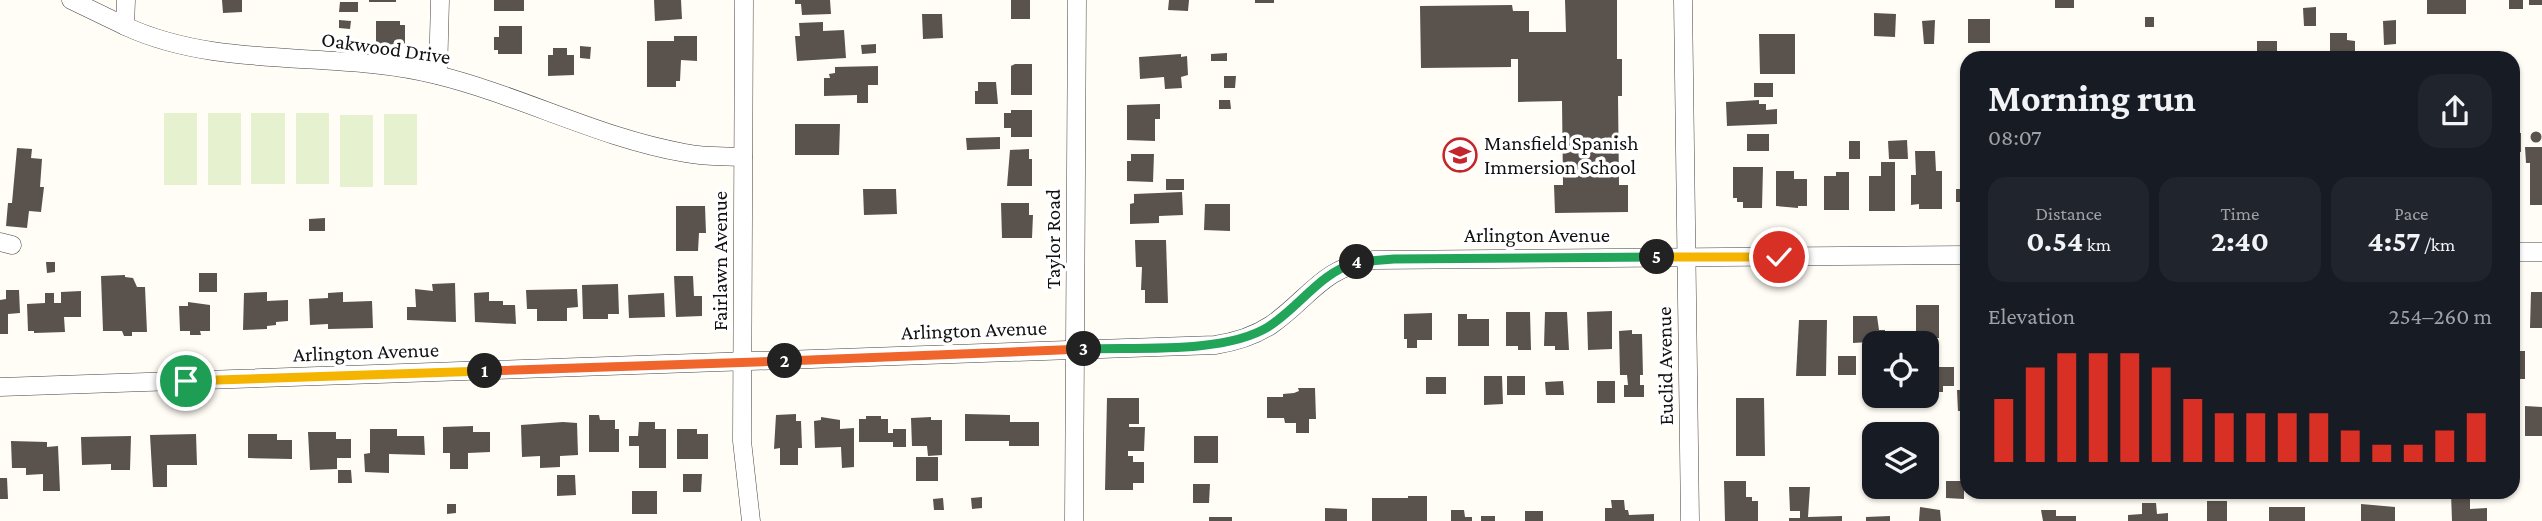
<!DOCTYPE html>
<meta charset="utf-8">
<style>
:root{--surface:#171b24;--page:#20242c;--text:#f1f3f6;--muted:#9ea1a6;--accent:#d93025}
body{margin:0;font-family:"Crimson Pro",serif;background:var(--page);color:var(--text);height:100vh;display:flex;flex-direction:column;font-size:26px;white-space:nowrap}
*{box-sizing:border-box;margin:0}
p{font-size:23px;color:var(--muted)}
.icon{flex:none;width:38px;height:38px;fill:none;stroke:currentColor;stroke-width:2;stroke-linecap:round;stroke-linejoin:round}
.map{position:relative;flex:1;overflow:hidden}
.side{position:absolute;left:1960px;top:51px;width:560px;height:448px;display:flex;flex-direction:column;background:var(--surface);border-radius:21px;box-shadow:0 2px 5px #0004}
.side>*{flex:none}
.buttons{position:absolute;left:1862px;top:331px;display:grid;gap:14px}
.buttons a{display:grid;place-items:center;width:77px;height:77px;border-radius:14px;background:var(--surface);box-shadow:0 2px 5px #0004;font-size:35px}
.pin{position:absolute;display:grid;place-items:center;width:60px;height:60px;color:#fff;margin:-30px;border:4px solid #fff;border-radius:50%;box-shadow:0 2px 7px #0007}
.km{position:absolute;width:35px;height:35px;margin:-18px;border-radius:50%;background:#222;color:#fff;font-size:19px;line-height:35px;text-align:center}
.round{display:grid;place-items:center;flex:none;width:74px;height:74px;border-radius:21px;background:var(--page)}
.headline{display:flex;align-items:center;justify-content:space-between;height:119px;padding:0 28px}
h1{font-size:38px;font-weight:700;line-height:52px}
.figures{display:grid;grid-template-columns:repeat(3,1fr);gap:10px;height:119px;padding:7px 28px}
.figures div{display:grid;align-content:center;border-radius:18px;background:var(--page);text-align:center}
.figures b{font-size:30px;font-weight:700}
.figures small{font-size:19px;font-weight:400}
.figures p{font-size:19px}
.chart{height:196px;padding:14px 28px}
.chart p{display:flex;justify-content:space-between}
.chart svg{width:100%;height:126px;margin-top:7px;stroke:var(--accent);stroke-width:6}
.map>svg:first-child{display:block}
</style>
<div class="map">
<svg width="2542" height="521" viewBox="0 0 2542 521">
<rect width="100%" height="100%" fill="#fffdf5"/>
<g fill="#e6f2cf">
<rect x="164" y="113" width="33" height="72"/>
<rect x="208" y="113" width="33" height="72"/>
<rect x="251" y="113" width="34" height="71"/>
<rect x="296" y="113" width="33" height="71"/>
<rect x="384" y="114" width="33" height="71"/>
<rect x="340" y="115" width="33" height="72"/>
</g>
<g fill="#5a524d">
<path d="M222,0H242V12L223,13Z"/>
<rect x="369" y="0" width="27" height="2"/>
<rect x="494" y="0" width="30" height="11"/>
<path d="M654,0H681L682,19L655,21Z"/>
<path d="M795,0H830L831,14L802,15L801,4H795Z"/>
<rect x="1011" y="0" width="19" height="19"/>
<path d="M1169,0H1189L1188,11L1168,10Z"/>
<rect x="1255" y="0" width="19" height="3"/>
<path d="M1565,0H1617V59H1622V96H1618L1619,185H1628V212L1555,213L1554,185H1563L1562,101L1518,102V59H1511V67L1421,68L1420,6L1512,5L1513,11H1529V32H1566Z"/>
<rect x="2055" y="0" width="19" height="8"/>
<rect x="2427" y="0" width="39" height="14"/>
<rect x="2509" y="0" width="14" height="9"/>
<rect x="2529" y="0" width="13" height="5"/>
<path d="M340,2H358V12H339Z"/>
<path d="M2316,7V26H2304L2303,8Z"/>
<path d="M1874,13L1896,14L1895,37L1874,36Z"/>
<path d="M922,14H942L943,38L923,39Z"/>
<rect x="2145" y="17" width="9" height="10"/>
<rect x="1968" y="19" width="22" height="24"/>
<path d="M339,20L351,21L350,29L339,28Z"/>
<path d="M1935,20L1934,44H1924L1922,21Z"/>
<path d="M2396,20V44L2384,45L2383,21Z"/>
<path d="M376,21H400V25H405V44L376,45Z"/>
<path d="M823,22V31L844,30L846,58L797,61L795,36H800L799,23Z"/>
<path d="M499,26H522V54H498V50H494V37H499Z"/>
<path d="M2330,33H2347V40L2355,41V58H2330Z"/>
<path d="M1759,34H1795V74H1760Z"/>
<path d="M674,36H697V61L681,60L680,81H676V87H647V41H674Z"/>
<rect x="2257" y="41" width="20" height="17"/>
<path d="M876,44V53L862,54L861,45Z"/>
<path d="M580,46L591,47L590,59L580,58Z"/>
<path d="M553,48H567V55H574V75L548,76V55H553Z"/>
<path d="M1227,53V61H1211V54Z"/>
<path d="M1181,54V57L1187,56L1188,75L1181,77L1182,88L1165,89L1164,77L1140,79L1139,57Z"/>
<path d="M1015,64H1032V95H1011V66Z"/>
<path d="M878,66V85H868V103H857V95L824,96V78H830L829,74L835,73V67Z"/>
<path d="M1224,76H1236L1235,88H1224Z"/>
<path d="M978,82H996L998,104H975V91H978Z"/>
<rect x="1754" y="83" width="19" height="14"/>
<path d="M1219,100H1230L1231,109H1219Z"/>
<path d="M1759,100V104H1766V110L1777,109V124L1727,126L1726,102Z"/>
<path d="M1160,104V119H1155V141L1127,140V105Z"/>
<path d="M1011,110H1032V137H1011V128H1004V113H1011Z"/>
<path d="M795,124H840L839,155H795Z"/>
<circle cx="2536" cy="137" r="5.5"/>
<rect x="2513" y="133" width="8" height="19"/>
<rect x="1747" y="134" width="22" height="17"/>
<path d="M1000,137V149L967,150L966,138Z"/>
<path d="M1907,140L1908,159H1889L1888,141Z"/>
<rect x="1849" y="141" width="11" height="18"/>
<path d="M2525,147H2542V205H2530V163H2526Z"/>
<path d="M17,148L32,149L31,158L42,159L40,187H44L41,212L29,211L27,228L6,226L8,203H12Z"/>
<path d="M1029,149V159H1032V186H1007L1010,150Z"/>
<path d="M1915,151H1935L1936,171H1942V209H1919V204L1911,205V175H1916Z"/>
<path d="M1131,154H1154L1153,182L1127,181V161H1131Z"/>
<path d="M1881,162H1895V211H1869V176H1881Z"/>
<path d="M1733,167H1763L1762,208H1743V202H1737V198H1733Z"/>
<path d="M1776,171H1794V179H1807V206H1798V208L1776,206Z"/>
<path d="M1836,172H1849V210H1824V176H1836Z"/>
<rect x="1166" y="179" width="18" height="11"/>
<path d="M1962,180H1967V206H1963V202H1956V189H1962Z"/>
<path d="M863,189H896L897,214L864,215Z"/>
<path d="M1182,192L1183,215L1159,216V223L1130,224V204L1134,203V194Z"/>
<path d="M1001,203H1029V215H1033L1032,238H1002Z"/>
<path d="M1205,204H1230V231L1204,230Z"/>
<path d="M676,206H705L706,233H699L698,251H676Z"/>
<path d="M325,218V231H309V219Z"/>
<path d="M1135,240H1166L1168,303H1145V290H1141L1142,267H1136Z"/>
<path d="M46,262H55V272L47,273Z"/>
<rect x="199" y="273" width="18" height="19"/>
<path d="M125,275V277L133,278L137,287H145L147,332H132V336H124L122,331H103L101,276Z"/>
<path d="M674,276H693L694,296H702V316L676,317Z"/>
<path d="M455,283L456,322L407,320V307H416L415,289L433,291L432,284Z"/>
<path d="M618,284L619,314H608V319H583L582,285Z"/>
<path d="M577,289L578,307L567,308V321H537V309H527L526,290Z"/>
<path d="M6,290H19L20,313L8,314V334H0V300L6,299Z"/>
<path d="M81,291V317H64L65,332L34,333V331H28L27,304L45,303V293H54V303H61V292Z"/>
<path d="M267,292V301L288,300V321L276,322V325L267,326V329L243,330L244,293Z"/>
<path d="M343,292V302L372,301L373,328L328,329V324L310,325L309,299L328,298V293Z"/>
<path d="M489,292V301H503V305H515L516,324L475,322L474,293Z"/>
<path d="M2531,292H2542V328H2530Z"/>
<path d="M664,293L665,317L629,318L628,295Z"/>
<path d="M188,302L210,305V331H200L201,335H190V331H180L179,306H188Z"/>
<path d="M1916,305H1939V338H1927V343H1909V332H1916Z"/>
<path d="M1612,311V349L1588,350L1587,312Z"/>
<path d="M1506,312H1530L1531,350H1518V346H1506Z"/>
<path d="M1545,312H1567L1569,350H1555V346H1544Z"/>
<path d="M1432,313V340H1417V348H1407V339H1404V314Z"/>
<path d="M1458,314H1467V319H1489V346H1458Z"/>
<path d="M1853,316H1877L1879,330H1885V341L1853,343Z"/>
<path d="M1799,320H1827L1826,376H1796Z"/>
<path d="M1632,330V334H1642L1643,375H1640V385H1644V397H1624V385H1628L1627,375H1620L1619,331Z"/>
<rect x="2513" y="351" width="12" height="28"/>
<rect x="1838" y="356" width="18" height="19"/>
<path d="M1936,367H1954V386H1943V392H1936Z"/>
<path d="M1484,376H1502L1503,404L1484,405Z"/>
<rect x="1507" y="376" width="18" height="19"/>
<rect x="1426" y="377" width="20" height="17"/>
<path d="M1563,381L1564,395H1546L1545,382Z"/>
<rect x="1597" y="381" width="18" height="22"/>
<path d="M1298,388H1315L1316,419H1309V433H1296V423H1285L1284,418H1267V397H1283V394L1294,393L1299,391Z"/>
<path d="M1957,390H1967V411H1958Z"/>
<path d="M1107,398H1139V424H1129V427H1145L1144,451H1128V456H1133V462H1144V483H1133V490H1105Z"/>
<path d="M1736,398H1764L1765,456H1736Z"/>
<path d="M2525,406L2542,407V436H2525Z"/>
<path d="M796,414V421H801L802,448H798V465H780V448L774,449L776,415Z"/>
<path d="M965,414L1010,415V422H1039V446H1009V441H965Z"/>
<path d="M589,415H599L600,420H615V429H619V452H589Z"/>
<path d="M866,416H881V419H888V433H893V429H906V447H893V442H859V419H866Z"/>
<path d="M821,417L840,420V429L854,428V467L842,468L841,447L815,448L814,421L821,420Z"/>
<path d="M931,417V420H942V455L928,456L927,446H912L911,418Z"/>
<path d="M563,422L577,423L578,455L560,456V467L540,468V456L522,457L521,425Z"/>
<path d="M639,422H655V429H666V468H639V446H629V436H638Z"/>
<path d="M473,426V432H490V452L468,453V469H450V453H443V427Z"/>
<path d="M370,429H397V436H424L425,455L389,454V473L365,472L364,454L370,453Z"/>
<path d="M677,429H697V434H708V459H677Z"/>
<path d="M308,432H336V439H351V458H337V469L310,470Z"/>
<path d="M196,434L197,465H167V487H153L150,435Z"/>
<path d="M248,434H277V440H292V459L248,458Z"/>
<path d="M131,436L130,470H111V464L82,465L81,437Z"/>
<rect x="1194" y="436" width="24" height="27"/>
<path d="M11,441L47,442V447L58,446L60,491H43V474L26,475V468H12Z"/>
<rect x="916" y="457" width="22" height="24"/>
<path d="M338,470H351L352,483H338Z"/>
<path d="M683,474H702L701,492H683Z"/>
<path d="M557,475H575L576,495L557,496Z"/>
<path d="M0,478H7L8,499H0Z"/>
<path d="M1724,481H1746V497H1752V501H1758V521H1725Z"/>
<path d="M1946,481H1964V499L1946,498Z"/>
<path d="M1193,484H1210L1209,503H1193Z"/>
<rect x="1901" y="486" width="18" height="13"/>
<path d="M1789,487H1810L1808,517L1842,516V521H1789V518H1800V511H1790Z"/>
<rect x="632" y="491" width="25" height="23"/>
<path d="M2031,492H2055L2056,498H2032Z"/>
<rect x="2126" y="492" width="45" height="6"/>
<path d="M2451,493H2470V509L2487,508V521H2452Z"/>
<path d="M1408,496H1427V521H1372V498H1408Z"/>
<path d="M982,497V508L972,509L971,498Z"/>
<path d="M943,498L944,510H934L933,499Z"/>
<path d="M1611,500H1624L1625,510H1628L1629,515L1654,514V521H1605V508H1612Z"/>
<rect x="2207" y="501" width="20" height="20"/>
<path d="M2142,503H2156L2157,514L2168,513V521H2128V515L2142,514Z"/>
<path d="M447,504H456V513L447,514Z"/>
<path d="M2361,504L2395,507V521H2361Z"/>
<path d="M1920,507L1940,510L1941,521H1919Z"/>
<rect x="2269" y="507" width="36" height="14"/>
<path d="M1325,508L1347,509V521H1325Z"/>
<path d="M1451,510H1464L1465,517H1472V521H1451Z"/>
<path d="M2041,510H2056V516H2076V521H2043Z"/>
<rect x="1525" y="511" width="18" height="10"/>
<rect x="1481" y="516" width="14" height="5"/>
<path d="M1890,516V521H1866V517Z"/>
<rect x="1209" y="517" width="23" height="4"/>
</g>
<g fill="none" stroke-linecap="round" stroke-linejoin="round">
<defs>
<g id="street">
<path d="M71,0L125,26"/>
<path d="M126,0L125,26C222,71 335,49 437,75C522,96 599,138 685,153C704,157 724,156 743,157"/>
<path d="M744,0L742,441L751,521"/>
<path d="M1683,0L1690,521"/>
<path d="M438,75L440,0"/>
<path d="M0,242L12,245"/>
<path d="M2513,252H2542"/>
<path d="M0,387L1215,345C1235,342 1253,337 1271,325C1310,298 1322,267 1374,260L1967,255"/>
<path d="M1074,521L1077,0"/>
</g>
</defs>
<use href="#street" stroke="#444" stroke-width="19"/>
<use href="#street" stroke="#fff" stroke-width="18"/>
</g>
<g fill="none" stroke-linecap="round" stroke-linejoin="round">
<defs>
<path id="split-1" d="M186,381L485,371"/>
<path id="split-2" d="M485,371L785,361"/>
<path id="split-3" d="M785,361L1084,349"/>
<path id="split-4" d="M1084,349C1136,347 1224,354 1268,327C1300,307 1319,273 1357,262"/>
<path id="split-5" d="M1357,262L1394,259L1657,257"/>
<path id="split-6" d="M1657,257H1779"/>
</defs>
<use href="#split-1" stroke="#fff" stroke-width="14"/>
<use href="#split-2" stroke="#fff" stroke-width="14"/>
<use href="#split-3" stroke="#fff" stroke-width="14"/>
<use href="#split-4" stroke="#fff" stroke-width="14"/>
<use href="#split-5" stroke="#fff" stroke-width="14"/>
<use href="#split-6" stroke="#fff" stroke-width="14"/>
<use href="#split-1" stroke="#f5b400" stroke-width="9"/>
<use href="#split-2" stroke="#f0652b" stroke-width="9"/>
<use href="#split-3" stroke="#f0652b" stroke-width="9"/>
<use href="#split-4" stroke="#22a559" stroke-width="9"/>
<use href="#split-5" stroke="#22a559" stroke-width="9"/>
<use href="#split-6" stroke="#f5b400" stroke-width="9"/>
</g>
<defs>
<symbol id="school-ring" viewBox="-11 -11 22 22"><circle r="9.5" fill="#fff" stroke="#c4262e" stroke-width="1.5"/><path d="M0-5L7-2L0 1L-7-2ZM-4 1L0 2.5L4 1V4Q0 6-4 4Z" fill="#c4262e"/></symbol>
</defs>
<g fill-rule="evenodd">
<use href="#school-ring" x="1441" y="136" width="38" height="38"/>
</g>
<g text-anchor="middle" stroke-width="7" stroke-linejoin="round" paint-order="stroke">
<g font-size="21" fill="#111" stroke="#fff">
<text transform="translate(386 48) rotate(8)" y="7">Oakwood Drive</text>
<text x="1537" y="242">Arlington Avenue</text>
<text transform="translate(1053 239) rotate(-90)" y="7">Taylor Road</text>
<text transform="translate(720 261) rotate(-90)" y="7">Fairlawn Avenue</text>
<text transform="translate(974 330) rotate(-2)" y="7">Arlington Avenue</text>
<text transform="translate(366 352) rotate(-2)" y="7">Arlington Avenue</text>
<text transform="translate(1665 366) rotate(-91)" y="7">Euclid Avenue</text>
</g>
<g font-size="21" fill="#111" stroke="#fff" text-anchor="start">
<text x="1484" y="150">Mansfield Spanish<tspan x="1484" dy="24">Immersion School</tspan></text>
</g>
</g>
</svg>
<div class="buttons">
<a><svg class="icon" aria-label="locate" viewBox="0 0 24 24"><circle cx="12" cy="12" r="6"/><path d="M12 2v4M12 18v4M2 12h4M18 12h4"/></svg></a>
<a><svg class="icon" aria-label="layers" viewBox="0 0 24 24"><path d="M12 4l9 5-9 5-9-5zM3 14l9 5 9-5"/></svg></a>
</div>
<div class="pin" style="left:186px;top:381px;background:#1e9e55"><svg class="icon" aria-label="arrive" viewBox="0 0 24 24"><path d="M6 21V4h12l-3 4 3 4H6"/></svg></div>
<div class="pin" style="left:1779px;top:257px;background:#d93025"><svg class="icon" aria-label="check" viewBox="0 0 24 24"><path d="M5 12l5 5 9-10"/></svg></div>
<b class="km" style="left:485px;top:371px">1</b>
<b class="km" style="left:785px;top:361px">2</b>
<b class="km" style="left:1084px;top:349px">3</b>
<b class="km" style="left:1357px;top:262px">4</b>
<b class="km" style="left:1657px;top:257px">5</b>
<section class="side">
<div class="headline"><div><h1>Morning run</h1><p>08:07</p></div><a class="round"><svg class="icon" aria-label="share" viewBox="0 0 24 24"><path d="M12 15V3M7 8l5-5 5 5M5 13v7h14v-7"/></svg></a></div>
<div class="figures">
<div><p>Distance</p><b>0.54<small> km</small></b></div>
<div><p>Time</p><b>2:40</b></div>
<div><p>Pace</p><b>4:57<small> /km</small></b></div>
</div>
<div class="chart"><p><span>Elevation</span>254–260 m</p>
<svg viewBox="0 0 160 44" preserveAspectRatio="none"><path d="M5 44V22M15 44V11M25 44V6M35 44V6M45 44V6M55 44V11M65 44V22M75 44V27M85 44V27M95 44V27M105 44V27M115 44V33M125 44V38M135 44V38M145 44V33M155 44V27"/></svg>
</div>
</section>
</div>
